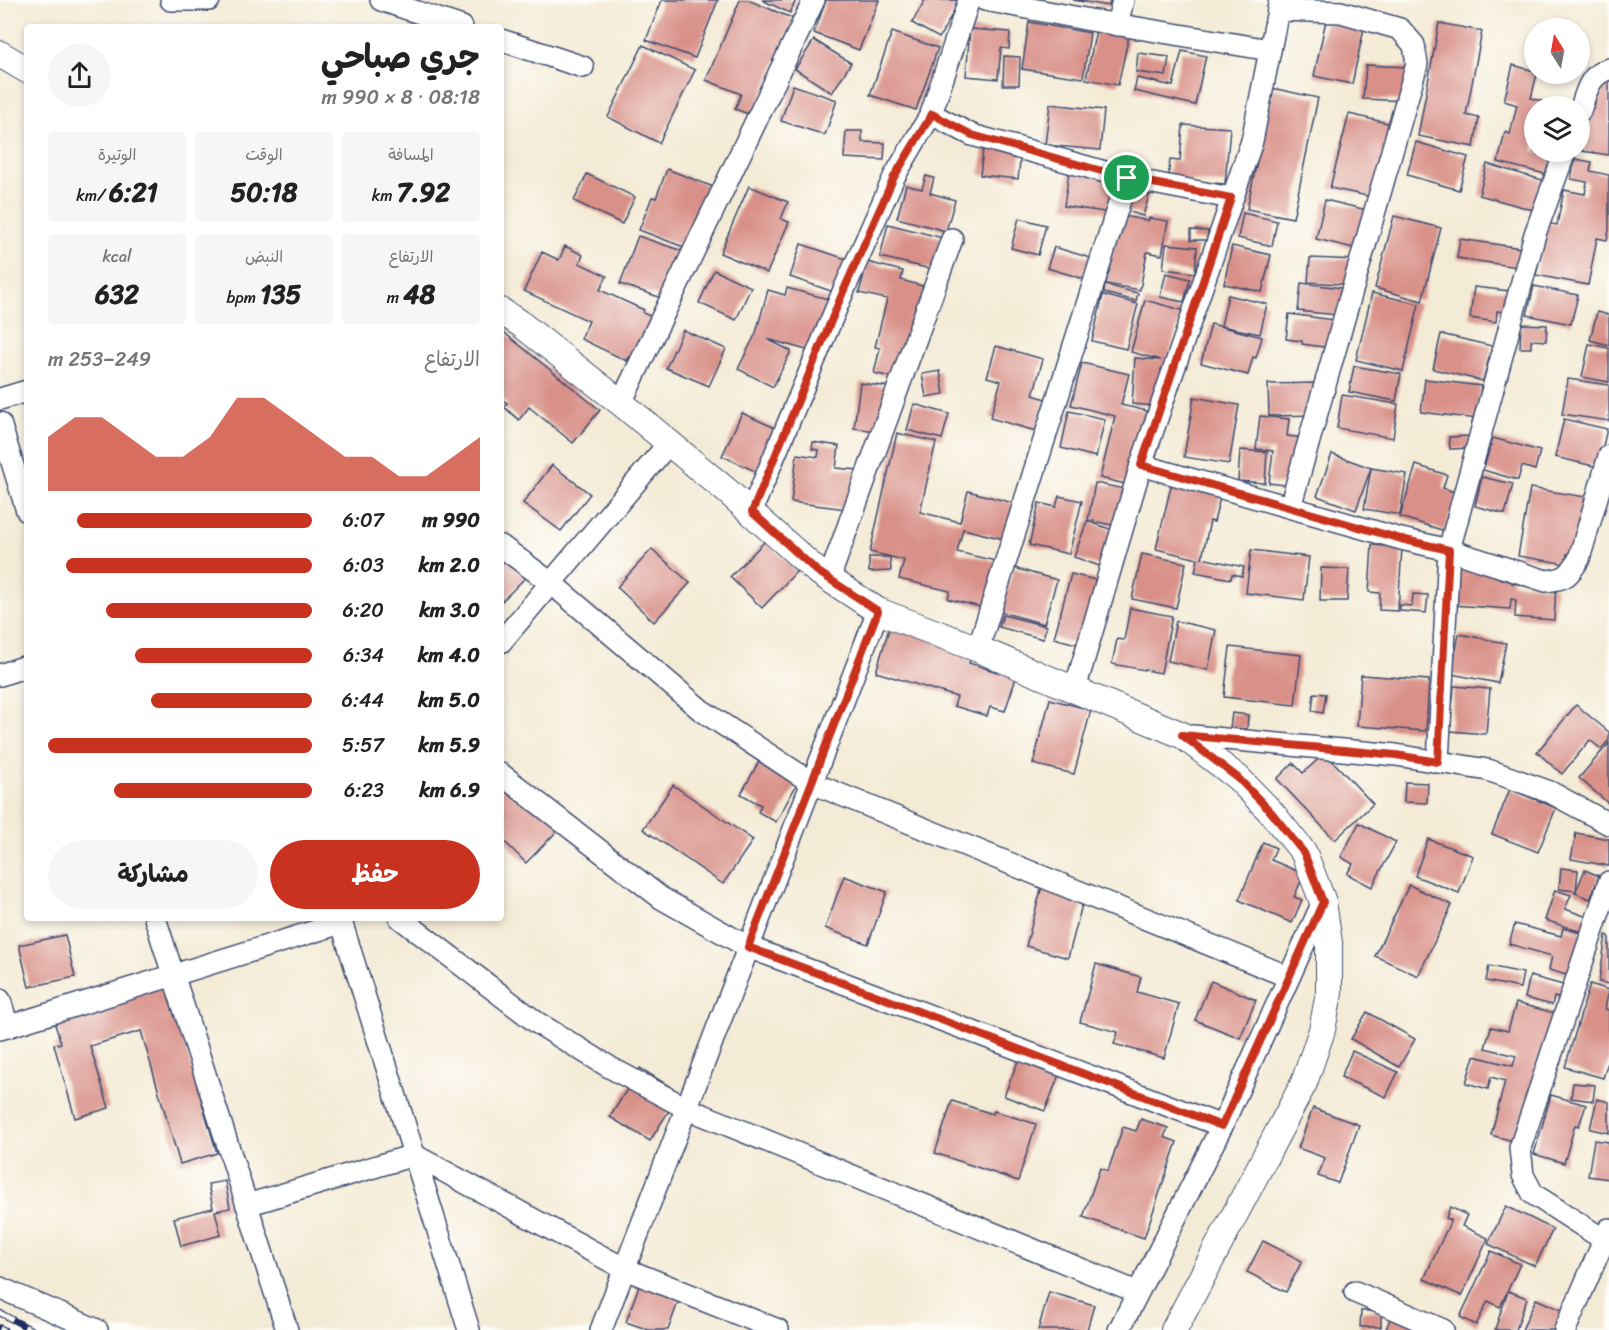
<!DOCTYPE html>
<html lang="ar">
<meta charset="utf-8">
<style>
:root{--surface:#fff;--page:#f6f6f6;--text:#222;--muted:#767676;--accent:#c8321e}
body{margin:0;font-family:Sriracha,"Playpen Sans Arabic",sans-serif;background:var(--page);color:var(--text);direction:rtl;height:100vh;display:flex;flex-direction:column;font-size:22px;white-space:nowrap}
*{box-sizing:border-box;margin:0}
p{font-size:20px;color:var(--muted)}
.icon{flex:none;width:33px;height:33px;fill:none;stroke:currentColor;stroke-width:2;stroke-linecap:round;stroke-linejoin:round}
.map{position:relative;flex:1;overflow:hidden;direction:ltr}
.details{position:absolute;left:24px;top:24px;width:480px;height:897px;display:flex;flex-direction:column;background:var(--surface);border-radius:6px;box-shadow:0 3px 9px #0003;direction:rtl}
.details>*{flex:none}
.needle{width:39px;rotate:349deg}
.controls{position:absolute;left:1524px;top:18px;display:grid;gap:12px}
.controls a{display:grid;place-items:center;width:66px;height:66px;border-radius:50%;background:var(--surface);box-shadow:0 3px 9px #0003;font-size:30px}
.pin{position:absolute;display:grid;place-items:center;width:51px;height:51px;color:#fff;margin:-26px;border:3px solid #fff;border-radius:50%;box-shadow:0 2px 6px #0007}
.round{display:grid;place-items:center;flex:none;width:63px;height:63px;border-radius:32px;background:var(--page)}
.head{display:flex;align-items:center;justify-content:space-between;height:102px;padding:0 24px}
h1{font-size:33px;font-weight:700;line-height:45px}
.stats{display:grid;grid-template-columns:repeat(3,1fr);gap:9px;height:102px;padding:6px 24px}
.stats div{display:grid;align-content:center;border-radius:6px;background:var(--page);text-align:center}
.stats b{font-size:26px;font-weight:700}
.stats small{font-size:16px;font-weight:400}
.stats p{font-size:16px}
.chart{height:168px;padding:12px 24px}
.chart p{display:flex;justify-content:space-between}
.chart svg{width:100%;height:108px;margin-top:6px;fill:var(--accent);opacity:.7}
.button{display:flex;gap:12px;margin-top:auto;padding:12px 24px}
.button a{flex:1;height:69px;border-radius:36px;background:var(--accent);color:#fff;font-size:24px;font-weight:700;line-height:69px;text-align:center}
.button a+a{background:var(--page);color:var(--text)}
ul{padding:0 24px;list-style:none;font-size:20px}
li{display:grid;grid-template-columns:96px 72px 1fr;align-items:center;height:45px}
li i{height:15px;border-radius:8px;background:var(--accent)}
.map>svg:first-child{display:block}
</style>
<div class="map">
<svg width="1609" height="1330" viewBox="0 0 1609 1330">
<rect width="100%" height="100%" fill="#fdfcf7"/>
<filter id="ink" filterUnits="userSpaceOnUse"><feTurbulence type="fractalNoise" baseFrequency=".0167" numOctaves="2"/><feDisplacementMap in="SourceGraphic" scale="12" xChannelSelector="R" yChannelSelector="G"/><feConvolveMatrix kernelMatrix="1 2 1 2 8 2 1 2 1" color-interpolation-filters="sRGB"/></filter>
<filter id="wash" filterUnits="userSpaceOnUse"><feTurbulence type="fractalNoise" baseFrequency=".008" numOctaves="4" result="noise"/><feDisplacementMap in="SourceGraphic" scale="24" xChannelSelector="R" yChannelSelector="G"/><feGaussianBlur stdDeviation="1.35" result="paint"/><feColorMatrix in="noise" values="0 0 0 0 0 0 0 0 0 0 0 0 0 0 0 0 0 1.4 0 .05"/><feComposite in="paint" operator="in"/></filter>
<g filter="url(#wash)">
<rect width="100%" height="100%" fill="#f4ebd6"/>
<g id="blocks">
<g fill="#d89088">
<path d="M662,0H718L695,58L646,40Z"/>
<path d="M740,0H748L794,19L753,116L735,109L741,94L706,80Z"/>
<path d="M762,0H796L790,13Z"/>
<path d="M826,0H879L859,50L814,33Z"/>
<path d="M925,0H960L939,38L912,23Z"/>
<path d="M1073,0H1110L1109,6Z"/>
<path d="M1328,11L1366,19L1352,84L1314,76Z"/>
<path d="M1029,22L1090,33L1083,78L1022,69Z"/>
<path d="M1439,23L1482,31L1466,115L1479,118L1474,147L1418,136Z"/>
<path d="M1097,25L1130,31L1118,85L1086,79Z"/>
<path d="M970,29L1010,32L1009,49L1001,48L998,79L966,76Z"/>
<path d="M892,32L938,48L916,110L870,95Z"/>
<path d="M814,40L851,63L832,93L795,69Z"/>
<path d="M643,45L695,70L659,143L608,117Z"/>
<path d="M1182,51L1206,56L1195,105L1134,91L1137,78L1173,86Z"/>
<path d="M1138,53L1169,57L1166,76L1136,72Z"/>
<path d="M1004,56L1020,57L1019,85H1003Z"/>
<path d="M1366,65L1407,67L1405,101L1363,99Z"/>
<path d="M1513,65L1534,71V74H1537L1531,98L1559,106H1534V152H1546L1544,157L1553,159L1549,175L1498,162L1505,132L1510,134L1517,105L1504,101Z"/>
<path d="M1599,76L1609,78V155L1582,151L1588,107L1594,108Z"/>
<path d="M793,85L837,100L825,135L781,121Z"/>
<path d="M1272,88L1318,98L1293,218L1247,209Z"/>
<path d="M1050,104L1104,110L1100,150L1045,145Z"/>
<path d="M1349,114L1392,124L1377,198L1330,188Z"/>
<path d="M1183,125L1230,128L1225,184L1168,179L1170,160L1180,161Z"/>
<path d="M846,131H862V142L885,143L884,160L844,158Z"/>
<path d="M984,141L1022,145L1018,179L980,175Z"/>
<path d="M1416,142L1468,157L1459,190L1407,175Z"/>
<path d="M1575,159L1592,162L1590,171L1609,175V230L1607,240L1597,238L1588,285L1536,275L1546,223L1557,225L1564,190L1585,194L1587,182L1571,179Z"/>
<path d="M1487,164L1546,181L1537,211L1479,195Z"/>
<path d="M1070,165L1118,172L1111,213L1064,206Z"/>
<path d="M667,169L716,188L689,249L639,230L652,197L656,198Z"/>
<path d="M587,174L635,197L622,224L574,201Z"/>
<path d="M926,176L934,178L930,193L955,200L946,231L897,218L906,185L922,189Z"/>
<path d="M749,186L788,202L781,219L789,222L767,273L720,253Z"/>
<path d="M1134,187L1150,192L1143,216L1127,211Z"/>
<path d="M1325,200L1371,211L1362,250L1316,239Z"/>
<path d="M1243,213L1277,221L1272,246L1238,238Z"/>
<path d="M1119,215L1148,221L1149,218L1168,221L1162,255L1147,252L1140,290L1106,284Z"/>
<path d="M1394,216L1441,228L1422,301L1375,288Z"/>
<path d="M1019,218L1046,225L1038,255L1011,248Z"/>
<path d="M888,224L943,238L935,270L880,257Z"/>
<path d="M1191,230L1208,231L1207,240H1191Z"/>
<path d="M638,236L691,254L674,302L620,284Z"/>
<path d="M1460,239L1521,248L1518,267L1457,258Z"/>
<path d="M801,244L846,259L834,292L790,277Z"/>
<path d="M1166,244L1197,247L1195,273L1163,269Z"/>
<path d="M565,246L583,255L579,263L607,276L600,290L644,310L643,313L661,321L641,363L629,357L627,361L581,339L589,321L524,291L542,252L559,260Z"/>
<path d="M1232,246L1271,255L1262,292L1224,284Z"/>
<path d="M1054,247L1094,259L1088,280L1047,268Z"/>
<path d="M1310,258L1358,260L1356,285L1308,282Z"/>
<path d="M867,262L903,271L901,280L926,287L903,380L874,373L880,348L875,347L887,299L859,293Z"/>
<path d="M714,270L751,287L736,320L699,303Z"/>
<path d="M1166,273L1190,279L1184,302L1160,297Z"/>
<path d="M1301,283L1350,289L1348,316L1298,311Z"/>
<path d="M1105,285L1138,293L1136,301L1104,293Z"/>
<path d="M1534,286L1578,295L1571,324L1527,315Z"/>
<path d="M1474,287L1510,291L1508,312L1497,311L1496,322L1470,318Z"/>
<path d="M787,288L828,299L814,352L767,339L791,351L773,387L738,369L756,333L768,290L785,295Z"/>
<path d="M1372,293L1419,304L1403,371L1356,360Z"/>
<path d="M1103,295L1138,304L1126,349L1092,341Z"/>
<path d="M1228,295L1267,304L1260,334L1221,326Z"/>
<path d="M1145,300L1182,310L1168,360L1169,370L1161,369L1158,406L1132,404L1135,358L1161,360L1131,352Z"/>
<path d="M1597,312L1609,315V345L1590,340Z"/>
<path d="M1289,314L1341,321L1338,349L1302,344V341L1286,339Z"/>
<path d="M1211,324L1262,337L1256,358L1253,357L1248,375L1201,363Z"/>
<path d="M1521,324L1547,325L1546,341L1531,340V348H1520Z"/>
<path d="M501,330L600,410L573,443L529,407L519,420L504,407L507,403L501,399Z"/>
<path d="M683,330L726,349L709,386L666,368Z"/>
<path d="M1441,334L1492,346L1483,381L1433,369Z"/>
<path d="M1589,344L1609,348V382L1582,377Z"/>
<path d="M996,346L1043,359L1033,395L1052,401L1043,433L990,418L1001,381L987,377Z"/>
<path d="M1082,363L1129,374L1121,405L1156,413L1138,487L1100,478L1115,416L1071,405Z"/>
<path d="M1354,366L1401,374L1396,401L1349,392Z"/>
<path d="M940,371L944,394L926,397L922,374Z"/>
<path d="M1425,379L1481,386L1477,419L1421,412Z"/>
<path d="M1568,379L1609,385V421L1562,414Z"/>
<path d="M860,383L890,387L884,432L854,428Z"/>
<path d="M1317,383L1318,415L1269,416L1268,384Z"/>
<path d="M1342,395L1398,404L1393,438L1337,428Z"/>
<path d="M1194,397L1239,405L1229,464L1184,457Z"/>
<path d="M914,404L949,414L942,439L907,430Z"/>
<path d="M1069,411L1105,419L1096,457L1061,448Z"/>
<path d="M742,413L786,433L766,476L722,456Z"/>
<path d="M1260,416L1289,419L1287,436L1304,438L1301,487L1269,483L1273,451L1256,449Z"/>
<path d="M1564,419L1607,429L1598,467L1555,457Z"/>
<path d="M897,433L936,442L920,512L960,522L968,491L1017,504L1008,540L963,529L957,552L1000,562L989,609L948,599L950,591L899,579L904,560L870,552Z"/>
<path d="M1470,436V448L1450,449L1449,437Z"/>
<path d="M1493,438L1540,451L1535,470L1522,466L1518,480L1483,470Z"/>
<path d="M813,442L839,446L836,468L859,470L854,510L791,502L797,454L818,457L819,450L812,449Z"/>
<path d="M1240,450L1267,452L1265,483L1238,481Z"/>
<path d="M1332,454L1371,468L1356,510L1317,496Z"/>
<path d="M552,465L590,494L561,531L523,503Z"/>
<path d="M1416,465L1447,475L1443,488L1457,493L1445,531L1400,517Z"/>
<path d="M1371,468L1407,474L1400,515L1364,509Z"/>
<path d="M1482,477L1513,484L1505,514L1475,506Z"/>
<path d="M1172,482L1221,493L1214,522L1210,521L1202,558L1244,567L1242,576L1232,574L1231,579L1195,572L1198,559L1156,549Z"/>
<path d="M1095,483L1134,491L1126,528L1088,520Z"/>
<path d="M1530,488L1586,497L1576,556L1567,554L1566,564L1518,556Z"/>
<path d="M1059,496L1082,501L1069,554L1029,545L1039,503L1056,507Z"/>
<path d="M1087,521L1124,534L1111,570L1074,557Z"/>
<path d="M501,540L532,571L501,602Z"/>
<path d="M765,541L797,571L762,608L730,577Z"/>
<path d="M1372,545L1402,547L1398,611L1379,610L1380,593L1369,592Z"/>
<path d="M652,549L690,583L654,622L617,587Z"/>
<path d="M1251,550L1309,557L1304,600L1246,593Z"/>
<path d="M1142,554L1186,563L1176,608L1132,599Z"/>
<path d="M869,557H890L891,571L869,572Z"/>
<path d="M1455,564L1513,569L1512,583L1556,587L1554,620L1515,617L1516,600L1511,599L1510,609L1452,605Z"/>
<path d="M1014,568L1057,580L1044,624L1001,612Z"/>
<path d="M1321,568L1349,569L1347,601H1320Z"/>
<path d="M1071,574L1108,583L1091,648L1054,638Z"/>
<path d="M1413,594L1428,595L1426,613L1400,611V605L1412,606Z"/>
<path d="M1130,608L1172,616L1161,673L1112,664L1117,639L1124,640Z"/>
<path d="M1003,615L1046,626L1043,639L999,627Z"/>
<path d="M1176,621L1216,630L1208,670L1168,661Z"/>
<path d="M891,622L974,647L969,663L1016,678L1005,711L990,707L987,716L954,706L957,697L876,672Z"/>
<path d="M1459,634L1506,643L1498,683L1451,674Z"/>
<path d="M1230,647L1301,655L1295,705L1224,697Z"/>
<path d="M1361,675L1429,680L1426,731L1357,726Z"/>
<path d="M1454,686L1490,689L1486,734L1450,731Z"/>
<path d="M1314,693L1326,694L1323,713L1312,711Z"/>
<path d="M1050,699L1091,710L1074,774L1033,764Z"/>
<path d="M1576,705L1609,732V740L1601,749L1590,740L1562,774L1537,752Z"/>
<path d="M1232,713L1248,715L1247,729L1230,728Z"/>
<path d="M1609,743V804L1579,778Z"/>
<path d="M764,752L803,773L776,822L758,812L761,805L741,794Z"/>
<path d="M1325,753L1373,804L1335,840L1277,779L1293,763L1303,773Z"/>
<path d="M501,767L562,826L526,863L501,838Z"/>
<path d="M1405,782L1428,783L1427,803L1404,802Z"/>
<path d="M673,785L753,840L723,884L643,829Z"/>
<path d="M1510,789L1556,808L1538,852L1492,834Z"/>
<path d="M1359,823L1396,842L1372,887L1347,874L1353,864L1341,857Z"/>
<path d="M1576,833L1609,839V866L1571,859Z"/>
<path d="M1428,839L1473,856L1459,893L1415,876Z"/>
<path d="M1263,842L1276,848L1271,860L1304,874L1294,897L1302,900L1292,923L1239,900Z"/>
<path d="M1561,868L1578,870L1576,891L1559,889Z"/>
<path d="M1585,870L1599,876L1590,899L1575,893Z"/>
<path d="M844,876L887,892L868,944L825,928Z"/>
<path d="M1409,885L1452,905L1418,976L1375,956Z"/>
<path d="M1042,886L1084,897L1068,958L1026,946Z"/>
<path d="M1555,890L1571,895L1565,909L1596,920L1591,935L1545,920Z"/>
<path d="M1515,924L1561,936L1563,928L1588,935L1577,978L1549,970L1552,956L1509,944Z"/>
<path d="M65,935L75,977L29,987L19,945Z"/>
<path d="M1606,935L1609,936V984L1599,982Z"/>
<path d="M1096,964L1141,977L1137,992L1179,1004L1164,1058L1114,1044L1118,1032L1080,1022Z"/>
<path d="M1489,966L1523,973L1520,988L1486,981Z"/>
<path d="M1530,976L1567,986L1563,999L1554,997L1552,1005L1525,998Z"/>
<path d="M1211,981L1256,1000L1240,1038L1195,1020Z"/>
<path d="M1590,984L1609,990L1605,1009L1609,1010V1059L1603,1078L1565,1067Z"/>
<path d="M167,985L217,1153L180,1164L141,1031L90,1046L109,1108L75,1118L54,1045L61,1043L53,1018Z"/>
<path d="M1516,1003L1562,1015L1524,1144L1491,1135L1505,1081L1491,1077L1488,1089L1466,1083L1474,1056L1513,1066L1516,1056L1485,1048L1491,1027L1508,1031Z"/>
<path d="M1367,1012L1415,1039L1399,1067L1351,1039Z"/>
<path d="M1024,1046L1064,1062L1045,1111L1004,1096Z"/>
<path d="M1352,1051L1398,1072L1386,1097L1341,1077Z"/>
<path d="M640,1068L680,1093L650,1141L610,1117Z"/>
<path d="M1573,1083L1595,1085L1593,1101L1571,1098Z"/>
<path d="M1551,1095L1586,1105L1579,1126L1575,1125L1564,1163L1534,1154Z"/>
<path d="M1597,1099L1609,1102V1133L1590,1129Z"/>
<path d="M952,1101L993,1114L994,1111L1036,1124L1018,1181L935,1153Z"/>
<path d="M1313,1108L1359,1125L1338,1183L1318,1176L1325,1158L1298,1148Z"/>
<path d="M1141,1119L1168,1128L1164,1137L1177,1142L1144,1238L1083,1217L1100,1168L1108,1171L1123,1127L1136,1131Z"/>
<path d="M1594,1140L1609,1142V1179L1588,1176Z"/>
<path d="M225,1181L230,1208L215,1211L221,1235L181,1246L174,1218L213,1208L208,1184Z"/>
<path d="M1506,1206L1553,1229L1535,1266L1488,1244Z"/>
<path d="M1450,1207L1467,1215L1462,1226L1488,1238L1462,1296L1424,1279L1451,1220L1446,1218Z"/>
<path d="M1263,1241L1302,1261L1286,1292L1247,1272Z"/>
<path d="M1491,1251L1520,1264L1500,1307L1488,1301L1476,1325L1460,1317Z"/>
<path d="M641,1280L681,1294L668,1330H649L626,1322Z"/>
<path d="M1508,1291L1527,1298L1516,1330H1498L1495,1329Z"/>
<path d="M1049,1292L1094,1305L1087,1330H1038Z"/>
<path d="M1536,1299L1568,1313L1560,1330H1522Z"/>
<path d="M1393,1310L1423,1330H1386Z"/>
<path d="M1361,1311H1381V1327H1360Z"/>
</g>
</g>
</g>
<g filter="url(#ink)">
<use href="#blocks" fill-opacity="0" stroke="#3c4b70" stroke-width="1.5"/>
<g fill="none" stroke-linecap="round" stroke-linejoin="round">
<defs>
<g id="minor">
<path d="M171,0H209"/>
<path d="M381,0L462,27"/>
<path d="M985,0L1090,20L1270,50"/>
<path d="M1278,10L1341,12L1400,29L1414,45L1417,64L1290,507"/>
<path d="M1117,25L1123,0"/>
<path d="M501,40L583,67"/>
<path d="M1580,111C1586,93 1589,74 1609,69"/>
<path d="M931,114L972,135L1127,178L1231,198"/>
<path d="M1565,152L1535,234L1449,550L1546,581C1566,579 1569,576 1579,559L1609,456"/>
<path d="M0,399L27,391"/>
<path d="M621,403L814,0"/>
<path d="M0,423L27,511"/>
<path d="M1141,465L1401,539L1449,550L1438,762"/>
<path d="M751,512L843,292L894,177L931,114L969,0"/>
<path d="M501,546L551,583L701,710L812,783L1289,977"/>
<path d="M829,579L952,239"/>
<path d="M501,642L669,443"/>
<path d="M978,649L1127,178"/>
<path d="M0,675L27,666"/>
<path d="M1075,689L1141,465L1252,141L1280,0"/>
<path d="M1182,735L1396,755L1488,770L1550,792L1609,824"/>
<path d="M501,774L661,898L748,947L1222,1126"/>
<path d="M1609,882L1520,1148L1523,1175L1533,1194L1609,1243"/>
<path d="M155,918L287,1330"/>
<path d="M340,918L469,1330"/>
<path d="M400,918L536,1022L611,1068L686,1108L1137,1292"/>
<path d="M0,1000L8,1027"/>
<path d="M0,1029L341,923"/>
<path d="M247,1205L414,1155L625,1269L778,1330"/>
<path d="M0,1288L97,1330"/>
<path d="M1355,1292L1443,1330"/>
<path d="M601,1330L878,611"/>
<path d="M1119,1330L1222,1126L1323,902"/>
<path d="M1565,1330L1609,1229"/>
</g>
<g id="tertiary">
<path d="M0,54L27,70"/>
<path d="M501,311L522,325L621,403L727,491L817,571L878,611L978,649L1182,735L1238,778L1271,812L1304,853L1323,902L1329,943V993L1322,1030L1304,1083L1174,1330"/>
</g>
</defs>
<use href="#minor" stroke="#3c4b70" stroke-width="24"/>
<use href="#tertiary" stroke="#3c4b70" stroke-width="28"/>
<use href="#minor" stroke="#fff" stroke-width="21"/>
<use href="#tertiary" stroke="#fff" stroke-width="26"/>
<defs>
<g id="rail">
<path d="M0,1313L32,1330"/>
<path d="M0,1328L4,1330"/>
</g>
</defs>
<use href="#rail" stroke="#1b2f5e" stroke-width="7"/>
<use href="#rail" stroke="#fdfcf7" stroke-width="4.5" stroke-dasharray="14" stroke-linecap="butt"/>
</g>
</g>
<g fill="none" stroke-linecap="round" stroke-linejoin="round" filter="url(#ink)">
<defs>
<path id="route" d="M932,114L972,135L1127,178L1231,198L1141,465L1401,539L1449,550L1438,762L1396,755L1182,735L1238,778L1271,812L1304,853L1323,902L1222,1126L748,947L878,611L817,571L752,512L843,292L894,177Z"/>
</defs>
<use href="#route" stroke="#fff" stroke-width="12"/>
<use href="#route" stroke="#c8321e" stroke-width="8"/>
</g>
</svg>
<div class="controls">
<a><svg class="needle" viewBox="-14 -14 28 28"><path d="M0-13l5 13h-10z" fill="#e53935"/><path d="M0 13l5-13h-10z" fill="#767676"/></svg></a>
<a><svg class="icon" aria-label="layers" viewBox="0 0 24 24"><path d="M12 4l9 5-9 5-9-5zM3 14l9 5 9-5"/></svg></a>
</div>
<div class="pin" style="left:1127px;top:178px;background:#1e9e55"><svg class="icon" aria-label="arrive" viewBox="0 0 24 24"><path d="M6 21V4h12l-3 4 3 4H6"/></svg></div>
<section class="details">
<div class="head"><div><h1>جري صباحي</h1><p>08:18 · 8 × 990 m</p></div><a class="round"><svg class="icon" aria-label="share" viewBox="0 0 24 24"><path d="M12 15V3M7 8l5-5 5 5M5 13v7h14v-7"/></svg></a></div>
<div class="stats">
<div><p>المسافة</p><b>7.92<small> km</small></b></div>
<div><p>الوقت</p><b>50:18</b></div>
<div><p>الوتيرة</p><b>6:21<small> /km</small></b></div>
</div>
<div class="stats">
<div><p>الارتفاع</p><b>48<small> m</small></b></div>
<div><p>النبض</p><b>135<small> bpm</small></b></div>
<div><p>kcal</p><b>632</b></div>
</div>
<div class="chart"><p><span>الارتفاع</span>249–253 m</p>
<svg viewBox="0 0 160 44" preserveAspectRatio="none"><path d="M0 44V22L10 14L20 14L30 22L40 30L50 30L60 22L70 6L80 6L90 14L100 22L110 30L120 30L130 38L140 38L150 30L160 22V44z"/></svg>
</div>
<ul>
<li><b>990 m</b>6:07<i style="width:89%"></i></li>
<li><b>2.0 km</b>6:03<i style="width:93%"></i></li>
<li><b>3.0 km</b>6:20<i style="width:78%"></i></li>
<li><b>4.0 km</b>6:34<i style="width:67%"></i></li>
<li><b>5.0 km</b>6:44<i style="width:61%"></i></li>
<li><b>5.9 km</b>5:57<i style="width:100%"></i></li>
<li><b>6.9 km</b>6:23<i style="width:75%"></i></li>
</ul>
<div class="button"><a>حفظ</a><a>مشاركة</a></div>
</section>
</div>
